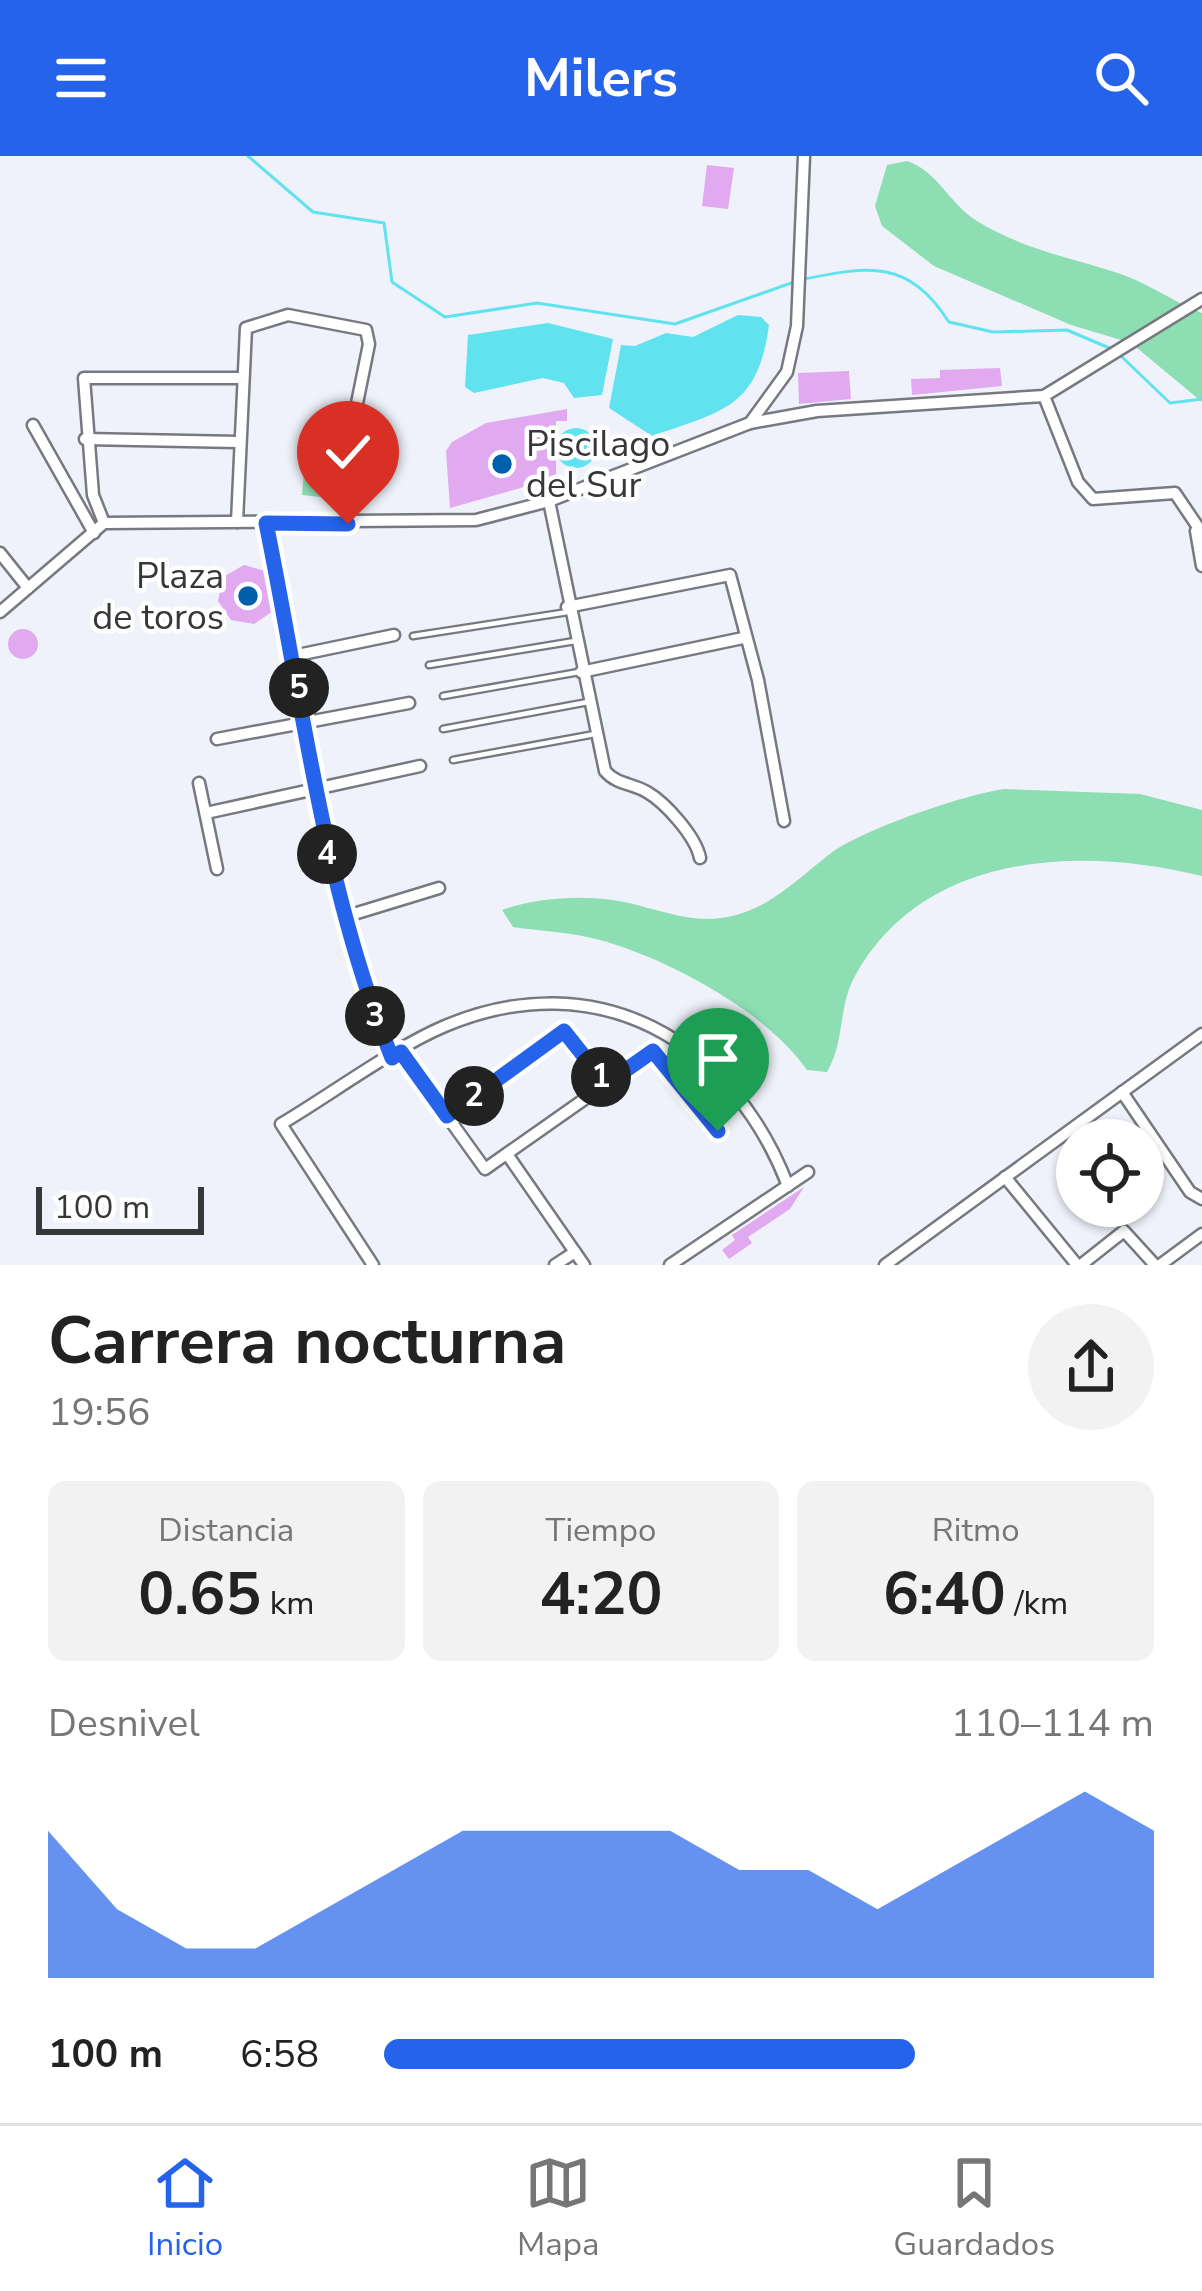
<!DOCTYPE html>
<html lang="es">
<meta charset="utf-8">
<style>
:root{--surface:#fff;--page:#f2f2f2;--text:#222;--muted:#767676;--line:#e0e0e0;--accent:#2563eb}
body{margin:0;font-family:"Nunito Sans",sans-serif;background:var(--page);color:var(--text);height:100vh;display:flex;flex-direction:column;font-size:45px;white-space:nowrap}
*{box-sizing:border-box;margin:0}
p{font-size:39px;color:var(--muted)}
.icon{flex:none;width:66px;height:66px;fill:none;stroke:currentColor;stroke-width:2;stroke-linecap:round;stroke-linejoin:round}
.map{position:relative;height:1109px;overflow:hidden}
.details{display:flex;flex-direction:column;background:var(--surface);flex:1}
.details>*{flex:none}
.fabs{position:absolute;left:1056px;top:963px;display:grid;gap:24px}
.fabs a{display:grid;place-items:center;width:108px;height:108px;border-radius:50%;background:var(--surface);box-shadow:0 3px 9px #0004;font-size:60px}
.scale{position:absolute;left:36px;bottom:30px;width:168px;box-sizing:border-box;padding-left:12px;border:6px solid #36373a;border-top:0;font-size:33px;line-height:42px;white-space:nowrap;color:#36373a;-webkit-text-stroke:9px #fff;paint-order:stroke}
.pin{position:absolute;display:grid;place-items:center;width:102px;height:102px;color:#fff;margin:-123px -51px;border-radius:50% 50% 50% 0;rotate:-45deg;box-shadow:0 0 12px #0007}
.pin .icon{rotate:45deg}
.km{position:absolute;width:60px;height:60px;margin:-30px;border-radius:50%;background:#222;color:#fff;font-size:33px;line-height:60px;text-align:center}
.round{display:grid;place-items:center;flex:none;width:126px;height:126px;border-radius:63px;background:var(--page)}
.summary{display:flex;align-items:center;justify-content:space-between;height:204px;padding:0 48px}
h1{font-size:66px;font-weight:700;line-height:90px}
.metrics{display:grid;grid-template-columns:repeat(3,1fr);gap:18px;height:204px;padding:12px 48px}
.metrics div{display:grid;align-content:center;border-radius:18px;background:var(--page);text-align:center}
.metrics b{font-size:60px;font-weight:700}
.metrics small{font-size:33px;font-weight:400}
.metrics p{font-size:33px}
.chart{height:336px;padding:24px 48px}
.chart p{display:flex;justify-content:space-between}
.chart svg{width:100%;height:216px;margin-top:12px;fill:var(--accent);opacity:.7}
ul{padding:0 48px;list-style:none;font-size:39px}
li{display:grid;grid-template-columns:192px 144px 1fr;align-items:center;height:90px}
li i{height:30px;border-radius:15px;background:var(--accent)}
header{display:flex;justify-content:space-between;align-items:center;height:156px;padding:0 48px;background:var(--accent);color:#fff;font-size:54px;font-weight:700}
.dock{display:flex;justify-content:space-around;align-items:center;height:168px;border-top:3px solid var(--line);background:var(--surface);font-size:33px;color:var(--muted)}
.dock a{display:grid;justify-items:center;gap:6px}
.dock .on{color:var(--accent)}
.map>svg:first-child{display:block}
</style>
<header><svg class="icon" aria-label="menu" viewBox="0 0 24 24"><path d="M4 6h16M4 12h16M4 18h16"/></svg>Milers<svg class="icon" aria-label="search" viewBox="0 0 24 24"><circle cx="10" cy="10" r="6"/><path d="M15 15l6 6"/></svg></header>
<div class="map">
<svg width="1202" height="1109" viewBox="0 0 1202 1109">
<rect width="100%" height="100%" fill="#eff2fa"/>
<g fill="#8ddeb3">
<path d="M907,5C939,16 948,47 977,65C1030,97 1070,100 1126,120C1152,130 1176,147 1202,157V246L1131,187L1071,169L934,110L882,70L875,50L887,9Z"/>
<path d="M307,279L345,282L339,343L302,339Z"/>
<path d="M1004,633L1140,638L1202,654V720C1080,690 924,695 855,820C838,850 845,886 827,916L807,914C766,855 666,801 596,783C570,776 540,775 513,771L502,754C535,742 577,739 612,744C649,749 683,767 721,762C766,757 797,723 831,697C864,673 963,639 1004,633Z"/>
</g>
<g fill="#61e2ef">
<path d="M738,159L761,161L769,169C758,252 723,255 652,280L609,252L621,189L635,190L666,177L693,181Z"/>
<path d="M548,167L613,183L602,239L574,242L564,227L543,222L474,237L465,231L468,179Z"/>
<circle cx="576" cy="292" r="20"/>
</g>
<g fill="none" stroke-linecap="round" stroke-linejoin="round">
<g stroke="#61e2ef" stroke-width="3">
<path d="M248,0L313,56L384,67L392,126L445,161L537,147L675,168L794,126"/>
<path d="M804,123C870,110 908,103 949,166L993,176L1067,174L1114,194"/>
<path d="M1121,200L1170,247L1202,243"/>
</g>
</g>
<g fill="#e1a9ef">
<path d="M707,9L734,12L728,53L702,50Z"/>
<path d="M1000,212L1002,230L912,239L911,223L940,222V214Z"/>
<path d="M849,215L851,243L799,248L798,217Z"/>
<path d="M567,253V265H556V322L450,352L446,295L452,286L486,267Z"/>
<path d="M244,409L265,415L273,455L254,468L231,464L218,445L223,421Z"/>
<circle cx="23" cy="488" r="15"/>
<path d="M804,1031L790,1053L748,1081L752,1087L729,1103L722,1094L735,1084L732,1079Z"/>
</g>
<g fill="none" stroke-linecap="round" stroke-linejoin="round">
<defs>
<g id="lane">
<path d="M413,480L568,456"/>
<path d="M429,509L575,485"/>
<path d="M443,540L579,516"/>
<path d="M443,573L588,546"/>
<path d="M453,604L595,578"/>
</g>
<g id="street">
<path d="M1044,240L1078,326L1093,343L1175,337L1202,377"/>
<path d="M750,267L787,216L797,170L804,0"/>
<path d="M33,269L94,377"/>
<path d="M85,283L238,286"/>
<path d="M549,345L605,615C617,629 632,627 647,636C666,647 696,681 700,702"/>
<path d="M237,366L246,172L288,159L366,174L369,188L352,272"/>
<path d="M104,367L93,339L84,222H240"/>
<path d="M266,367C303,548 323,731 392,902"/>
<path d="M1196,375L1202,410"/>
<path d="M0,397L28,432"/>
<path d="M567,451L730,419L758,524L784,665"/>
<path d="M0,456L104,367L476,364L549,345L750,267L817,255L1044,240L1202,143"/>
<path d="M293,500L394,479"/>
<path d="M581,516L743,482"/>
<path d="M217,583L409,547"/>
<path d="M199,627L217,713"/>
<path d="M206,657L420,610"/>
<path d="M344,761L439,732"/>
<path d="M401,896L485,1013L653,895L718,975"/>
<path d="M1122,936L1190,1036L1202,1043"/>
<path d="M447,960L564,875L606,928"/>
<path d="M507,998L584,1109"/>
<path d="M1005,1021L1077,1109"/>
<path d="M373,1109L281,968C330,939 395,891 445,870C597,806 732,884 788,1030"/>
<path d="M555,1109L575,1096"/>
<path d="M670,1109L808,1016"/>
<path d="M885,1109L1202,878"/>
<path d="M1081,1109L1124,1075L1155,1109"/>
<path d="M1160,1109L1202,1078"/>
</g>
</defs>
<use href="#lane" stroke="#777980" stroke-width="9"/>
<use href="#street" stroke="#777980" stroke-width="15"/>
<use href="#lane" stroke="#fff" stroke-width="4.5"/>
<use href="#street" stroke="#fff" stroke-width="10"/>
</g>
<g fill="none" stroke-linecap="round" stroke-linejoin="round">
<defs>
<path id="route" d="M348,368L266,367C303,548 323,731 392,902L401,896L447,960L564,875L606,928L653,895L718,975"/>
</defs>
<use href="#route" stroke="#fff" stroke-width="24"/>
<use href="#route" stroke="#2563eb" stroke-width="15"/>
</g>
<g fill="#005fac" stroke="#fff" stroke-width="4.5">
<circle cx="502" cy="308" r="12"/>
<circle cx="248" cy="440" r="12"/>
</g>
<g text-anchor="middle" stroke-width="9" stroke-linejoin="round" paint-order="stroke">
<g font-size="36" fill="#36373a" stroke="#fff" text-anchor="start">
<text x="526" y="300">Piscilago<tspan x="526" dy="41">del Sur</tspan></text>
<text x="224" y="432" text-anchor="end">Plaza<tspan x="224" dy="41">de toros</tspan></text>
</g>
</g>
</svg>
<div class="fabs">
<a><svg class="icon" aria-label="locate" viewBox="0 0 24 24"><circle cx="12" cy="12" r="6"/><path d="M12 2v4M12 18v4M2 12h4M18 12h4"/></svg></a>
</div>
<div class="scale">100 m</div>
<div class="pin" style="left:718px;top:975px;background:#1e9e55"><svg class="icon" aria-label="arrive" viewBox="0 0 24 24"><path d="M6 21V4h12l-3 4 3 4H6"/></svg></div>
<div class="pin" style="left:348px;top:368px;background:#d93025"><svg class="icon" aria-label="check" viewBox="0 0 24 24"><path d="M5 12l5 5 9-10"/></svg></div>
<b class="km" style="left:601px;top:921px">1</b>
<b class="km" style="left:474px;top:940px">2</b>
<b class="km" style="left:375px;top:860px">3</b>
<b class="km" style="left:327px;top:698px">4</b>
<b class="km" style="left:299px;top:532px">5</b>
</div>
<section class="details">
<div class="summary"><div><h1>Carrera nocturna</h1><p>19:56</p></div><a class="round"><svg class="icon" aria-label="share" viewBox="0 0 24 24"><path d="M12 15V3M7 8l5-5 5 5M5 13v7h14v-7"/></svg></a></div>
<div class="metrics">
<div><p>Distancia</p><b>0.65<small> km</small></b></div>
<div><p>Tiempo</p><b>4:20</b></div>
<div><p>Ritmo</p><b>6:40<small> /km</small></b></div>
</div>
<div class="chart"><p><span>Desnivel</span>110–114 m</p>
<svg viewBox="0 0 160 44" preserveAspectRatio="none"><path d="M0 44V14L10 30L20 38L30 38L40 30L50 22L60 14L70 14L80 14L90 14L100 22L110 22L120 30L130 22L140 14L150 6L160 14V44z"/></svg>
</div>
<ul>
<li><b>100 m</b>6:58<i style="width:69%"></i></li>
</ul>
</section>
<nav class="dock">
<a class="on"><svg class="icon" aria-label="home" viewBox="0 0 24 24"><path d="M3 11l9-7 9 7M6 9v11h12V9"/></svg>Inicio</a>
<a><svg class="icon" aria-label="map" viewBox="0 0 24 24"><path d="M3 6l6-2 6 2 6-2v14l-6 2-6-2-6 2zM9 4v14M15 6v14"/></svg>Mapa</a>
<a><svg class="icon" aria-label="saved" viewBox="0 0 24 24"><path d="M7 4h10v16l-5-4-5 4z"/></svg>Guardados</a>
</nav>
